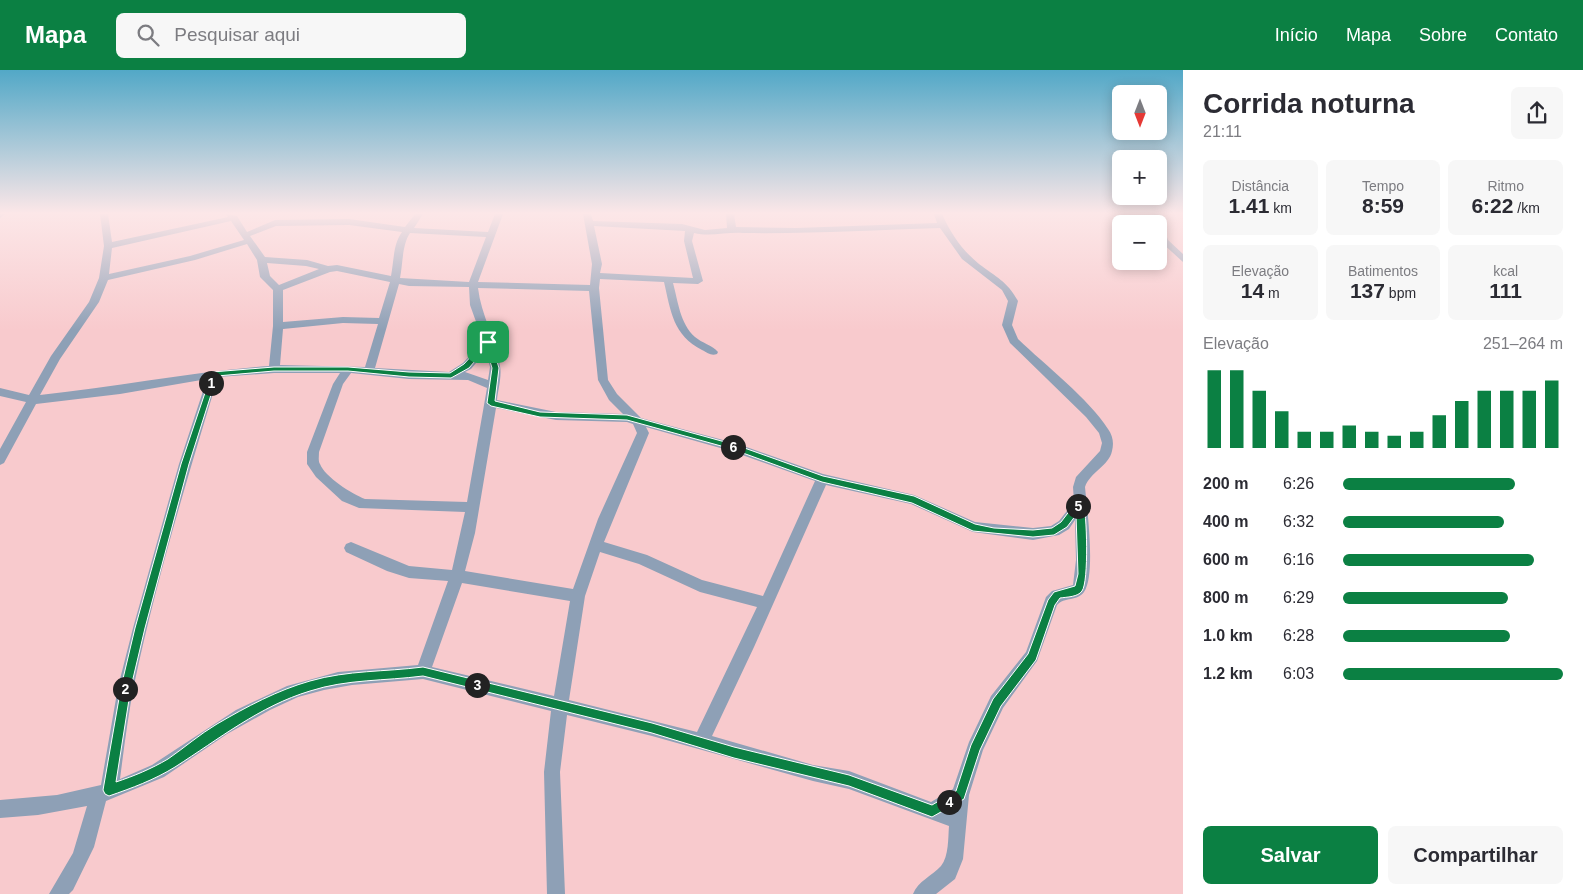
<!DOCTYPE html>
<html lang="pt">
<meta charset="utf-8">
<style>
:root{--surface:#fff;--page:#f7f7f7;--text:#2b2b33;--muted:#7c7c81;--accent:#0b8043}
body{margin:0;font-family:Helvetica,sans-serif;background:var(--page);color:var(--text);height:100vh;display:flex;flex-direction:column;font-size:19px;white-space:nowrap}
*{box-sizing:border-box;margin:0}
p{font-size:16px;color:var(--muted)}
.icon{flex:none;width:28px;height:28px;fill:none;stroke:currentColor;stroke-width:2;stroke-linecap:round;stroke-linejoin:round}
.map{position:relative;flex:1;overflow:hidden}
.sheet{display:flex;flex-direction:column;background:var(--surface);width:400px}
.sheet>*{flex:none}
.needle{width:32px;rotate:180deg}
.controls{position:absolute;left:1112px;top:15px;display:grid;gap:10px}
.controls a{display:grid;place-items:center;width:55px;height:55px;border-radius:8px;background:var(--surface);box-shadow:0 2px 12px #0003;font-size:25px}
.pin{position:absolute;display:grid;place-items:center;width:42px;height:42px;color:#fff;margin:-21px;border-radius:10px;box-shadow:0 2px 8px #0006}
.km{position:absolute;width:25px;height:25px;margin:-12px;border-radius:50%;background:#222;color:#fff;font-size:14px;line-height:25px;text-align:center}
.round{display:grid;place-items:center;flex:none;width:52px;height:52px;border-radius:8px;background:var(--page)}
.headline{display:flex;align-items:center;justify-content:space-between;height:85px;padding:0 20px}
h1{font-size:28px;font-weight:700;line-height:38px}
.stats{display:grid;grid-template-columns:repeat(3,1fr);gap:8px;height:85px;padding:5px 20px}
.stats div{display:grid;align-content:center;border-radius:8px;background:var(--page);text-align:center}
.stats b{font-size:21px;font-weight:700}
.stats small{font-size:14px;font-weight:400}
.stats p{font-size:14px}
.chart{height:140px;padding:10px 20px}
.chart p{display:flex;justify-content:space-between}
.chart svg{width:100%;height:90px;margin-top:5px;stroke:var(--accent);stroke-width:6}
.cta{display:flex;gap:10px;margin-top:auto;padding:10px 20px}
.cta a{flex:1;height:58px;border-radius:8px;background:var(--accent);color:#fff;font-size:20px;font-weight:700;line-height:58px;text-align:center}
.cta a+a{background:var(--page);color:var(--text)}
ul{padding:0 20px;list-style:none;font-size:16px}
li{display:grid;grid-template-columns:80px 60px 1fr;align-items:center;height:38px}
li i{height:12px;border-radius:6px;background:var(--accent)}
header{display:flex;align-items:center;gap:30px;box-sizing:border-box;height:70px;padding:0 25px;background:var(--accent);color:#fff}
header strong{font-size:24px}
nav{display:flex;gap:28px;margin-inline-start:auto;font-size:18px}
.search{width:350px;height:45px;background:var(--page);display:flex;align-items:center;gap:12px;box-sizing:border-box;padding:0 18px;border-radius:8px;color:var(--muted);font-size:19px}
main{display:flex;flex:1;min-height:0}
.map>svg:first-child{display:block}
</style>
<header>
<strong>Mapa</strong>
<div class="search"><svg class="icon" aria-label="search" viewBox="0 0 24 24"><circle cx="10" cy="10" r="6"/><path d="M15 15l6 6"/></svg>Pesquisar aqui</div>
<nav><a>Início</a><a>Mapa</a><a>Sobre</a><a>Contato</a></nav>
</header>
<main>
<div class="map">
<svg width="1183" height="824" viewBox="0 0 1183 824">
<rect width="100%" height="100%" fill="#f8cacd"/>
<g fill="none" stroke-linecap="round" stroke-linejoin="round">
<g fill="#8ea0b6" fill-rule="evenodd">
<path d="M0,144H5L0,148Z"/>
<path d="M100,144H108L112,172L228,147L226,144L237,146L247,162L275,150L349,149L405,157L415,144H423L414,158L488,162L495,144H503L478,212L590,215L592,194L583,144H591L593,151L682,154L705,160L727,158L726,144H734L736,157L796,158L937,153L934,144H942C951,164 962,180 979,194C996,207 1007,211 1018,231L1012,255L1018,269C1045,295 1089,329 1108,359C1113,366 1114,373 1112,381C1109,396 1090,402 1085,417C1087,439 1096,505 1084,522C1078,531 1064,527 1057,535L1037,591L1003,638L983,680L969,725L963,789L955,809L936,824H913C918,811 932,806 941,796C949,786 948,768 949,756L849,719L813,711L652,666L567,645L560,702L565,824H547L544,702L551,641L423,609L352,615L324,620L298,627L270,640L227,664L164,707L106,731L94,777L73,820L69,824H49L73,783L87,736L38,745L0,748V730L57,725L101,715L118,617L133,558L179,394L207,309L120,324L36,334L4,393L0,395V379L26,332L0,326V318L29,325L51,286L89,232L99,208L104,176ZM231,151L244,170L190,186L109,204L112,178ZM349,155L402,162C393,174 394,191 391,206L337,195L328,196L307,190L265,187L250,166L276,156ZM594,156L685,161L684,171L693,208L600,203L602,194ZM940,158L962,189L1002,220L1008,231L1002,255L1010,273L1086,347L1099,363L1102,373L1100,381L1076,407L1073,417L1074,432L1059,451L1051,456L1033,458L975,452L914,425L823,404L738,374L641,348L617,324L608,310L599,218L600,209L664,212C671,242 673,265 702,280C708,283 711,286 717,284L718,282C712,275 702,273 695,267C680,254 678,231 673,213L698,214L703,211L692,171L694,163C710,167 726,162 743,163C809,164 874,160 940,158ZM410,163L486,167L469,212L400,208C403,193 402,175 410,163ZM247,174L257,190L260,207L273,220V256L269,296C192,302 117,317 40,325L60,289L99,232L108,210L195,190ZM267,193L306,196L319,199L279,215L270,206ZM337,201L390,212L379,248L343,247L283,252V220L330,202ZM399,214L409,216L469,217L470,235L483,271L463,293L449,302L375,298ZM478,218L589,221L598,310L609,330L623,344L556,342L497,330C498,320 502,306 500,296C496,269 481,245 478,218ZM343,253L378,254L365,297L280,295L283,259ZM486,281L490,297L488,310L465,302L471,299ZM274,303H340L333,314L307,382V394L316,407L342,431L359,438L465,442L452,500L409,496L351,472L346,474L344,478L346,482L387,501L409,508L448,511L418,595L338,602L287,616L236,640L152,695L120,709C124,678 128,646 134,615C156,511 187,409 218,307ZM351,303L409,309L468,310L487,318L467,432L365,429C352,424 325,407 320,394C318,391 319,386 319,382L343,314ZM496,338L556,350L627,352L633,354L637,363L598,449L573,519L465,501L475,463ZM646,357L731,381L815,411L763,526L702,510L647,485L604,472L649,363ZM826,415L911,434L973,462L1033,470L1059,465L1069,459L1075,450L1076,490L1073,515L1052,521L1046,527L1026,582L991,626L969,672L953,719L931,732L849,701L813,695L712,666L754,577ZM600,482L639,494L700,522L757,537L697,662L569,630L585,526ZM462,513L570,531L554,626L432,597Z"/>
<path d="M1151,144H1159L1168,170L1183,184V192L1160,171L1159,154H1154Z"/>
</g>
</g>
<linearGradient id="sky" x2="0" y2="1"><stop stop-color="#52a8c7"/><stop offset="0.55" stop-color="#fce7e8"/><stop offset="1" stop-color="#fce7e8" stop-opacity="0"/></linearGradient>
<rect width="1183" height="260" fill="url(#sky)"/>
<path fill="#0b8043" stroke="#fff" fill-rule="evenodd" d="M486,270L491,272L499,298L495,331L540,342L627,345L736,375L823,406L914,426L975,454L994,458L1033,460L1052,458L1061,452L1077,431H1083C1087,442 1089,512 1082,521C1078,527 1067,527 1060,528L1055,535L1036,590L1001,636L980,680L964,729L932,747L849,716L734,688L652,663L423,606C385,611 347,609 310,621C260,636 219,669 175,697C154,710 132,718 109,726L105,724L103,720L121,617L135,558L181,394L212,302L274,297H348L409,302L450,303L464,294ZM486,278L492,298L487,333L491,336L540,347L627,350L732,379L822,412L912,433L973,461L1033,467L1054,465L1067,457L1076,445L1078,504L1075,516L1054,522L1048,530L1028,584L993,629L971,675L956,721L932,735L849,705L734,677L652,653L423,597C385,602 348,600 310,611C278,620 246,637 217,654C200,664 184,678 168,689C151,699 134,706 116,712L131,617L145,558L189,394L217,306L274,301H348L409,307L451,308L469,298Z"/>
</svg>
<div class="controls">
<a><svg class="needle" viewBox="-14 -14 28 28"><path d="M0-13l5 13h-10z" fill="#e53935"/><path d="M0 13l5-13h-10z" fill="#7c7c81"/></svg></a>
<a>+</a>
<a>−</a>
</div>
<div class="pin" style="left:488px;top:272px;background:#1e9e55"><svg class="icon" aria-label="arrive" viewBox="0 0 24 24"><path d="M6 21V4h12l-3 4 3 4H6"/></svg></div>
<b class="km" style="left:211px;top:313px">1</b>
<b class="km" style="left:125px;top:619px">2</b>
<b class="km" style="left:477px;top:615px">3</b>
<b class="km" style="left:949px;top:732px">4</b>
<b class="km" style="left:1078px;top:436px">5</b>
<b class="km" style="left:733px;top:377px">6</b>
</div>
<section class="sheet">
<div class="headline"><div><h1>Corrida noturna</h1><p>21:11</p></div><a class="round"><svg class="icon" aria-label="share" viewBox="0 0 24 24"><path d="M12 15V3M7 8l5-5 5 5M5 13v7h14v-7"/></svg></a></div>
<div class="stats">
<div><p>Distância</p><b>1.41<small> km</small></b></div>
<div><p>Tempo</p><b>8:59</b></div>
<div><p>Ritmo</p><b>6:22<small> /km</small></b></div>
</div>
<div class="stats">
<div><p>Elevação</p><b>14<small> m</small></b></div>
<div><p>Batimentos</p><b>137<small> bpm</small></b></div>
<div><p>kcal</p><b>111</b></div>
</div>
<div class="chart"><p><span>Elevação</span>251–264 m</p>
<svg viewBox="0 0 160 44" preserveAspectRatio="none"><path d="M5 44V6M15 44V6M25 44V16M35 44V26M45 44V36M55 44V36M65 44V33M75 44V36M85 44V38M95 44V36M105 44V28M115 44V21M125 44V16M135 44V16M145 44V16M155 44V11"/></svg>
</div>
<ul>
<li><b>200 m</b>6:26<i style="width:78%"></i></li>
<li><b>400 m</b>6:32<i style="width:73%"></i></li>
<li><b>600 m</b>6:16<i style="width:87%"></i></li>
<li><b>800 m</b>6:29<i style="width:75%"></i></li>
<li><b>1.0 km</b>6:28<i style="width:76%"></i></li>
<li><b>1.2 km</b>6:03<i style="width:100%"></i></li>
</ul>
<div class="cta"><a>Salvar</a><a>Compartilhar</a></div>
</section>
</main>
